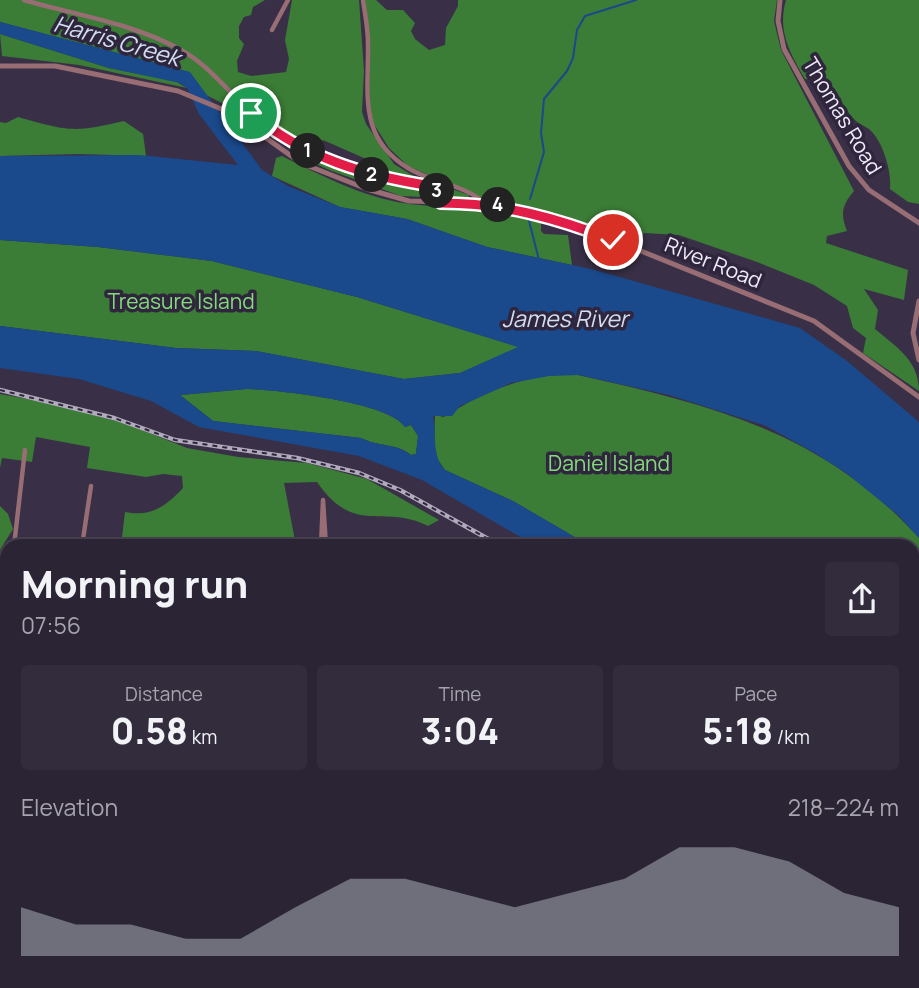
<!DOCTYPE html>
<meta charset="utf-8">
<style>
:root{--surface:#2b2435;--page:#332c3d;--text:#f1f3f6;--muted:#a6a4ad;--line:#474150;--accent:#8c9099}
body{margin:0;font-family:Manrope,sans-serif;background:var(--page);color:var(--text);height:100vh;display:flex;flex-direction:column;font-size:26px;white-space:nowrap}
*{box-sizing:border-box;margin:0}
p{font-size:23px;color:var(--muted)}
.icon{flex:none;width:38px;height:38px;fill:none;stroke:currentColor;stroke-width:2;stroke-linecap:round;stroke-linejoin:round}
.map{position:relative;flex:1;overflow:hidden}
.side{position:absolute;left:0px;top:539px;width:920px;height:450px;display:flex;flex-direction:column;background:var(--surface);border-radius:21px 21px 0 0;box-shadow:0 4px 10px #0003,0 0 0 2px var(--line)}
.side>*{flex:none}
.pin{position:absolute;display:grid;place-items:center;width:60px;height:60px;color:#fff;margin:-30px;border:4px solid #fff;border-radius:50%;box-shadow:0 2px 7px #0007}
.km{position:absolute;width:35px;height:35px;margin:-18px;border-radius:50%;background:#222;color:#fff;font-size:19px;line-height:35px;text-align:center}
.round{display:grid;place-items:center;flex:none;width:74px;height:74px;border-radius:7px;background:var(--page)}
.summary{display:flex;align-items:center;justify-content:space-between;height:119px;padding:0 21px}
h1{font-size:38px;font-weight:800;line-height:52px}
.stats{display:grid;grid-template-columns:repeat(3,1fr);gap:10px;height:119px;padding:7px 21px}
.stats div{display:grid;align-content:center;border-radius:7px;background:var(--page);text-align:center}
.stats b{font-size:35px;font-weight:800}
.stats small{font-size:19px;font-weight:400}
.stats p{font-size:19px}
.chart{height:196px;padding:14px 21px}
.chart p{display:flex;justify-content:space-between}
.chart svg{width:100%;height:126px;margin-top:7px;fill:var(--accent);opacity:.7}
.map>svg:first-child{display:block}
</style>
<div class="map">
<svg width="919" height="988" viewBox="0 0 919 988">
<rect width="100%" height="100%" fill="#393047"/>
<g fill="#3b7c36" fill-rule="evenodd">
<path d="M0,0H265L253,7L251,15L244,17L239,26V38L244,44L237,61L238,72L251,76L286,72L289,59L285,40L292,0H359L364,71L362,112L366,124L394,164L412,175L469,195V199L401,196L329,170L301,157L236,110L206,95L189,72L0,22ZM323,140L373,162L379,166V174L354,169L320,152L317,149Z"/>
<path d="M365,0H376L387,10H403L415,23L411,31L415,39L429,50L445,45L446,28L458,6V0H777L774,21L781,50L854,191C842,205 840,214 847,231L827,236L826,243L908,270L904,300L864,289L878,310L875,329C896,347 919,360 919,391L863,353L866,338L853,328L847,306L814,285L757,262L679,235L645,233L626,239L533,207L482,198L408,166L389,148L372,121L369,108L370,41Z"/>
<path d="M786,0H919V204L908,202L890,189C892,172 883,141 869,129C865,126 859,124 856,121C835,101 842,79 805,79C790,53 777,31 786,0Z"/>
<path d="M0,34L109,68L175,81L187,88L79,65L2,56Z"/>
<path d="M18,117C68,131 73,133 124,121L143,134L146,156L79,154L0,156V122L6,123Z"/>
<path d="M282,156C318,174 357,194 397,202C446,211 494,202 541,218V231L544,234L568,235L572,265L487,247L407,219L340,207L272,176L276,158Z"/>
<path d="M0,240L98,247L212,261L357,297L519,347L460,373L404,379L256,351L176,348L0,326Z"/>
<path d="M578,375C712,405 823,432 919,538V734L914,731V546H590L513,501L445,470L438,460L434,444L435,415L444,417C484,391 530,372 578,375Z"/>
<path d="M247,389C278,390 389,402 405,427L411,425L418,436L416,454L411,455C397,443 378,447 361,438L213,421L180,395Z"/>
<path d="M0,394L45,402L124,423L187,448L238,457L307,463L367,479L439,520L428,526C383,503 355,537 317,482L284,483L296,546H241L238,538L210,546H121L125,512C151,517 165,507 183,488L182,476L163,474L146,477L87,468L90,447L36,437L32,462L2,458L0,468Z"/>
<path d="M0,506L8,514L13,529L0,550Z"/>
<path d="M914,804L919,808V858L914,855Z"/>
</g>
<path fill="#1a498c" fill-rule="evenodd" d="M0,22L190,72L262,170L288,186L340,207L407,219L487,247L591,269L800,328L847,361L919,422V538L898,515L846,473L815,453L766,426L669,395L579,375L549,376L511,383L460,406L452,416H433C437,435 431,455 445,470L513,501L590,546H536L422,480L359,456L199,427L151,401L79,379L0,368V326L176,348L256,351L404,379L460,373L518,347L357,297L212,261L98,247L0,240V156L139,155L238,165L199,114L187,88L180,83L109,68L0,34ZM247,389C277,390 390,402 405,427L411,425L418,436L416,454L411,455C396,443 378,447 361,438L213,421L180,395Z"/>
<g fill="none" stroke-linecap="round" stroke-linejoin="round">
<g stroke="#1a498c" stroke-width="2">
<path d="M530,199L544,152L541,133L544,99L567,71L573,58L577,30L585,16L636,0"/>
<path d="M529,221L539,260"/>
</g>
<g stroke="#986d73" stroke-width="4.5">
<path d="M24,0C75,15 133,23 181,50C210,66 228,92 252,113C302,158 367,176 432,186L441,202"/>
<path d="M363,0C365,14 368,28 368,43C369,92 357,137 408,168C432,183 464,184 486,204"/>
<path d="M272,30L288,0"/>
<path d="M14,546L25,450"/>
<path d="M82,546L91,486"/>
<path d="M211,546H212"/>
<path d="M321,546L323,500L326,546"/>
<path d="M0,631L7,585"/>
<path d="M0,764H7"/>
<path d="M914,896L919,899"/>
<path d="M914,949L919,939"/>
<path d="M0,965L7,969"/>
<path d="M914,967L919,971"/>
<path d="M29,982L42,988"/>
<path d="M123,982V988"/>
<path d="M346,982L350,988"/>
<path d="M387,982L392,988"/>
<path d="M483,982L489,988"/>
<path d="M698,982L707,988"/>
<path d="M801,982L810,988"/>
<path d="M131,988L149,982"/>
<path d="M197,988V982"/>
<path d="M229,988V982"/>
<path d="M617,988L621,982"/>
<path d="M892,988L896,982"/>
</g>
<g stroke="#986d73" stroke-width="5">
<path d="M780,0L778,21L784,49L849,166L869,190L919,223"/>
<path d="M0,66H55L178,91L231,113L301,163L367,189L409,201L474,203L520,209L594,232L814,321L919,397"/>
<path d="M919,301L913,333L919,360"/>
<path d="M0,885H7"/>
</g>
<g stroke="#cf8b95" stroke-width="5">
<path d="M0,691L7,692"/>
<path d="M436,982L441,988"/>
</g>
<defs>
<g id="rail">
<path d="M0,390L114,418L175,440L297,458L359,473L400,490L501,546"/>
<path d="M914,786L919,789"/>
<path d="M914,799L919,802"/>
</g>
</defs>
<use href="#rail" stroke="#b1aabc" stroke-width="4.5"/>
<use href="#rail" stroke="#2f263d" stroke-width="2" stroke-dasharray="5" stroke-linecap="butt"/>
</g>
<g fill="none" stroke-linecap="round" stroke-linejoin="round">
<defs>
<path id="route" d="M251,113C303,157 365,176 432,186L441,203C503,203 556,218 613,240"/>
</defs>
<use href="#route" stroke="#fff" stroke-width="14"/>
<use href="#route" stroke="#e11d48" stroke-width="9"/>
</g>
<g text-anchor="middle" stroke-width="7" stroke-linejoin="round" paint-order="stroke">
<g font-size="21" fill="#f1ecfb" stroke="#2f263d">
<text transform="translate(842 116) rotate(59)" y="7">Thomas Road</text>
<text transform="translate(713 263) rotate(22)" y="7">River Road</text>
</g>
<g font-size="21" fill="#84da7c" stroke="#2f263d">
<text x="181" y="309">Treasure Island</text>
<text x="609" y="471">Daniel Island</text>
</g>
<g font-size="23" font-style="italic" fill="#d1def2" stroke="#2f263d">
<text transform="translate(117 41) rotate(16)" y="8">Harris Creek</text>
<text x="565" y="327">James River</text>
</g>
</g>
</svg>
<div class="pin" style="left:251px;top:113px;background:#1e9e55"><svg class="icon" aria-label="arrive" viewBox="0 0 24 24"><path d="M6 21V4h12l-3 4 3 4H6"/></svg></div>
<div class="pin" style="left:613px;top:240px;background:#d93025"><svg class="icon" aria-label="check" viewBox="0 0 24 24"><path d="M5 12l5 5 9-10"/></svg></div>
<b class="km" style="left:308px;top:151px">1</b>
<b class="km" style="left:372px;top:175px">2</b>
<b class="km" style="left:437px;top:191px">3</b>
<b class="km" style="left:498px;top:205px">4</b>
<section class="side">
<div class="summary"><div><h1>Morning run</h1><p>07:56</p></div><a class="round"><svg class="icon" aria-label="share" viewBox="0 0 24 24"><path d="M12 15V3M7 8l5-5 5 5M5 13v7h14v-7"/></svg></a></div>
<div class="stats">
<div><p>Distance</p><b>0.58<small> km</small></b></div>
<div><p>Time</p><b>3:04</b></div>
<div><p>Pace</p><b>5:18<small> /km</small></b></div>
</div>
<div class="chart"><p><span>Elevation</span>218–224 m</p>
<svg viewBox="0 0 160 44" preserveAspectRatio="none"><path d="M0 44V27L10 33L20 33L30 38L40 38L50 27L60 17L70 17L80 22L90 27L100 22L110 17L120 6L130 6L140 11L150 22L160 27V44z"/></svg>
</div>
</section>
</div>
